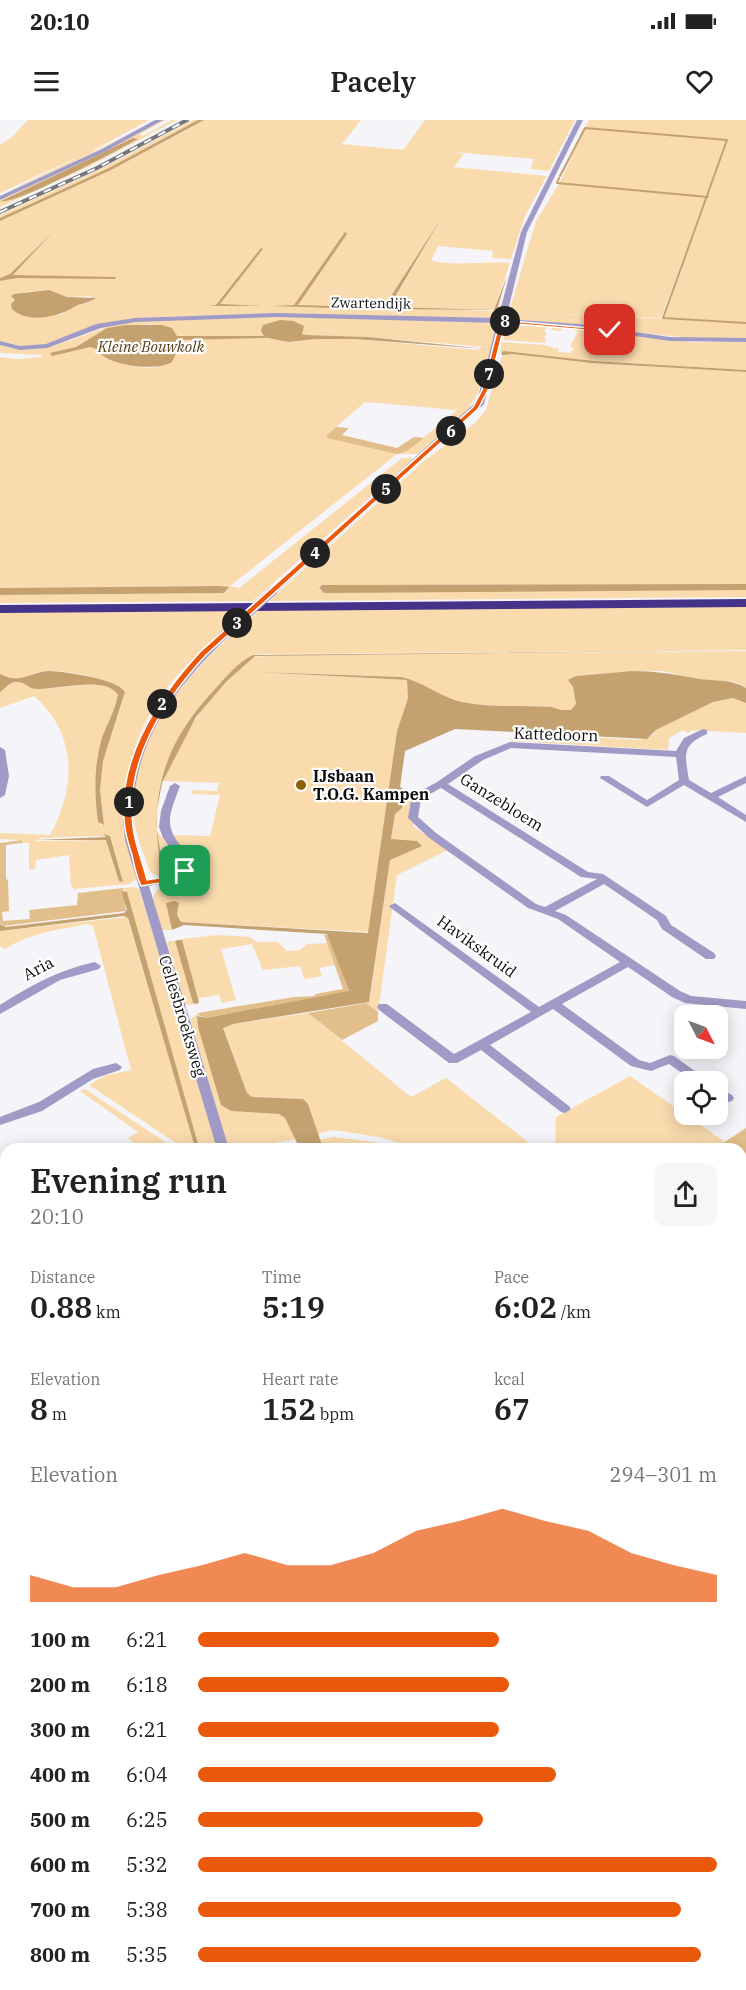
<!DOCTYPE html>
<meta charset="utf-8">
<style>
:root{--surface:#fff;--page:#f6f6f6;--text:#222;--muted:#767676;--accent:#ea580c}
body{margin:0;font-family:"IBM Plex Serif",serif;background:var(--page);color:var(--text);height:100vh;display:flex;flex-direction:column;font-size:22px;white-space:nowrap}
*{box-sizing:border-box;margin:0}
p{font-size:20px;color:var(--muted)}
.icon{flex:none;width:33px;height:33px;fill:none;stroke:currentColor;stroke-width:2;stroke-linecap:round;stroke-linejoin:round}
.map{position:relative;flex:1;overflow:hidden}
.panel{position:absolute;left:0px;top:1023px;width:747px;height:848px;display:flex;flex-direction:column;background:var(--surface);border-radius:18px 18px 0 0;box-shadow:0 3px 15px #0003}
.panel>*{flex:none}
.needle{width:39px;rotate:132deg}
.controls{position:absolute;left:674px;top:885px;display:grid;gap:12px}
.controls a{display:grid;place-items:center;width:54px;height:54px;border-radius:12px;background:var(--surface);box-shadow:0 3px 15px #0003;font-size:30px}
.pin{position:absolute;display:grid;place-items:center;width:51px;height:51px;color:#fff;margin:-26px;border-radius:12px;box-shadow:0 3px 9px #0006}
.km{position:absolute;width:30px;height:30px;margin:-15px;border-radius:50%;background:#222;color:#fff;font-size:16px;line-height:30px;text-align:center}
.round{display:grid;place-items:center;flex:none;width:63px;height:63px;border-radius:12px;background:var(--page)}
.headline{display:flex;align-items:center;justify-content:space-between;height:102px;padding:0 30px}
h1{font-size:33px;font-weight:600;line-height:45px}
.metrics{display:grid;grid-template-columns:repeat(3,1fr);gap:9px;height:102px;padding:6px 30px}
.metrics div{display:grid;align-content:center}
.metrics b{font-size:30px;font-weight:600}
.metrics small{font-size:16px;font-weight:400}
.metrics p{font-size:16px}
.chart{height:168px;padding:12px 30px}
.chart p{display:flex;justify-content:space-between}
.chart svg{width:100%;height:108px;margin-top:6px;fill:var(--accent);opacity:.7}
ul{padding:0 30px;list-style:none;font-size:20px}
li{display:grid;grid-template-columns:96px 72px 1fr;align-items:center;height:45px}
li i{height:15px;border-radius:8px;background:var(--accent)}
.status{display:flex;justify-content:space-between;align-items:center;height:42px;padding:0 30px;background:var(--surface);direction:ltr}
.status svg{height:16px;fill:currentColor}
header{display:flex;justify-content:space-between;align-items:center;height:78px;padding:0 30px;background:var(--surface);font-size:27px;font-weight:600}
.map>svg:first-child{display:block}
</style>
<div class="status"><b>20:10</b><svg viewBox="0 0 49 12"><path d="M0 12V9h3v3zM5 12V6h3v6zM10 12V3h3v9zM15 12V0h3v12zM26 1h20v11H26zM47 4h2v5h-2z"/></svg></div>
<header><svg class="icon" aria-label="menu" viewBox="0 0 24 24"><path d="M4 6h16M4 12h16M4 18h16"/></svg>Pacely<svg class="icon" aria-label="heart" viewBox="0 0 24 24"><path d="M12 20l-8-8c-3-5 5-10 8-4 3-6 11-1 8 4z"/></svg></header>
<div class="map">
<svg width="746" height="1870" viewBox="0 0 746 1870">
<rect width="100%" height="100%" fill="#f5f4f8"/>
<g fill="#fadbae" fill-rule="evenodd">
<path d="M28,0H149L92,31H95L156,0L101,29L0,76L86,33L0,73V25L11,18Z"/>
<path d="M163,0H166L140,14L143,16L172,0H177L90,46L0,87V80L107,30ZM133,18L137,19L88,44L1,81Z"/>
<path d="M193,0H198L107,49L0,98V95L101,49Z"/>
<path d="M204,0H361L342,24L403,30L425,0H575L549,51L530,49L534,39L454,32L464,34L454,47L547,56L525,96L511,139L492,138L493,131L438,126L431,141C457,146 484,141 510,143L494,190L389,188L442,97L384,187L373,188L502,191L496,198L273,194L158,197L129,199L49,224L21,226L0,221V161L17,158H115L13,155L54,111L10,154L0,158V101L111,50ZM49,170L67,177L91,176L92,181L74,187L61,195L15,180L14,177L26,172Z"/>
<path d="M589,0H746V219H699L521,200L508,195L536,101L559,64ZM726,23L664,198L732,202L514,192L661,198Z"/>
<path d="M261,196L496,203L498,206L478,273L465,294L419,334H397L230,466L239,468L402,338H414L253,481L0,483V475L223,473L228,470L219,466L0,468V237L16,239L42,237L41,235L0,233V225C46,242 88,207 132,201C174,196 218,198 261,196ZM280,200L306,215L368,217L483,227L477,230L354,219H316L288,222L268,218L182,220C176,229 173,239 162,245C148,253 105,242 96,229L90,227L52,233L76,227L107,208L150,204L172,208L177,216H265L263,205ZM365,282L456,290V291L407,331L327,315Z"/>
<path d="M512,206H548L544,212L547,213L544,218L546,219L544,223L503,220L506,209Z"/>
<path d="M553,206L691,222H746V250L593,241L500,232L502,222L544,225L559,229L558,232L571,233L574,228L570,227L578,211L563,208L561,211L551,210Z"/>
<path d="M512,234L592,243L746,252V464L322,465L319,468L320,471L746,470V477L269,481L424,341L475,303L486,290L502,235Z"/>
<path d="M746,486V530L256,534C239,542 227,556 214,570C164,623 148,676 161,748L157,712L178,737L181,748C170,758 163,760 150,752C143,731 134,712 133,690C130,605 202,541 259,490Z"/>
<path d="M248,488C229,507 209,523 191,541C126,605 114,674 137,759L129,764L74,769L71,765L69,735L36,740L35,749L29,750V723H22V720L0,719V713L50,715C76,668 78,614 34,576L0,588V572C5,569 10,563 16,562C26,561 28,569 37,569C63,570 91,557 116,571L118,577C104,613 92,648 96,687C97,694 97,700 101,705L104,704L100,670L103,641L125,573C108,556 62,549 39,552C33,553 32,556 27,558C17,561 9,559 0,554V491ZM106,714L110,716L123,761L106,720L36,721L40,718L99,716L108,717Z"/>
<path d="M746,531V568L735,562L696,559L663,551H632L576,556L569,560L573,567L576,584L572,590H561L552,587C522,585 491,588 462,582C440,577 422,561 401,557L257,552L407,560L408,578L397,611L369,812L181,802L177,795L179,783L170,808L172,810H162C159,801 152,787 153,778C154,763 185,763 192,746L190,738L172,715L210,716L220,675L192,674L193,670L217,671L219,663L163,661L190,607L213,575L253,537L275,535Z"/>
<path d="M734,578L746,583V613L692,610L688,613L683,610L669,618L668,630L510,621L516,613L641,620L653,615L656,610L713,582Z"/>
<path d="M406,670L420,671L413,706L448,730L397,755L378,892L366,883L370,879L390,740L417,721L391,720L395,693L402,688Z"/>
<path d="M134,767L139,769L219,1029H185L89,965L104,956L131,950L93,806L87,804C58,810 30,813 5,829L0,826V811L127,797L195,1025L127,772L123,768Z"/>
<path d="M217,815L250,817L256,822H278L287,831L300,830L307,824L327,823L335,845L319,848L322,856L304,859L300,846L263,850L252,824L221,829L236,880L222,883L219,875L198,878L181,819Z"/>
<path d="M169,821H175L193,883L197,884L185,885L167,823Z"/>
<path d="M198,893L200,896H197L231,991L279,994L285,998L296,1019L242,1029H227L189,901Z"/>
<path d="M308,893L411,977L446,958L537,1029H418L379,1017L333,1010L317,1014L303,979L252,977L247,973L223,907L233,904Z"/>
<path d="M630,956L725,1022L714,1029L706,1024L698,1029H555L556,997Z"/>
<path d="M85,969L176,1029H143L128,1018L138,1012L80,971Z"/>
<path d="M334,1017L373,1022L395,1029H331L322,1025L319,1020Z"/>
<path d="M741,1100L746,1101V1293H741Z"/>
<rect x="0" y="1135" width="6" height="209"/>
<path d="M741,1297H746V1398L741,1389Z"/>
<path d="M0,1505H6V1573L0,1574Z"/>
<path d="M466,1864L467,1870L430,1868L239,1870L238,1865Z"/>
<path d="M507,1865H573L574,1870H509Z"/>
</g>
<g fill="#e2be8b">
<path d="M336,307L349,308L342,315L397,328L414,317L424,318L407,331L397,334L327,318V315Z"/>
<path d="M22,720V723L6,725V759L8,760L9,791L2,792L3,801L30,799L29,790L77,785L78,773L123,768L126,791L3,806L0,801V723Z"/>
<path d="M324,814L329,816L349,872L206,898L200,896L198,893L294,877L315,876V874L343,869Z"/>
<path d="M366,883L378,892V901L342,920L308,893Z"/>
<path d="M746,1008V1048H741V1029H714Z"/>
</g>
<g fill="#c4a16e">
<path d="M198,0H204L111,50L0,101V98L107,49Z"/>
<path d="M133,18L138,19C118,30 15,85 1,81Z"/>
<path d="M442,97L389,187L494,190L507,156L497,190L373,189L384,187Z"/>
<path d="M54,111L13,155L116,157L115,159L17,158L0,161V158L10,154Z"/>
<path d="M345,112L347,114L298,185L363,187V189L272,186L294,185Z"/>
<path d="M261,128L263,129L220,184L263,186H208L216,185Z"/>
<path d="M49,170L67,177L96,178C89,183 81,183 74,187C58,197 28,204 12,189L11,184L15,180L11,176L14,174Z"/>
<path d="M280,200L293,201L304,206L302,214L306,215L368,217L486,229L354,219H316L288,222L268,218L182,220L172,242C155,252 107,246 96,229L90,227L52,236L50,233L76,227L107,208L126,205H162L172,208L177,216H264L261,211L263,205Z"/>
<path d="M503,231L594,241L746,250V252L592,243L512,234L503,235L501,234Z"/>
<path d="M746,464V470L324,473L319,468L322,465Z"/>
<path d="M219,466L229,467L224,473L0,475V468Z"/>
<path d="M746,530L255,536L226,562L196,597L162,663L157,690V711L163,748H161C148,675 164,623 215,569C226,557 238,542 253,535Z"/>
<path d="M49,551C66,552 116,558 125,572L103,641L100,670L104,705L98,702C94,674 94,645 102,618C107,604 115,590 118,575C106,555 56,570 37,569C27,569 26,561 15,562C9,563 5,569 0,572V554C22,565 28,552 49,551Z"/>
<path d="M632,551C655,551 672,554 694,558C713,562 729,558 746,568V583L733,578L713,582L656,610L647,619L455,609L405,631L400,667L406,670L402,688L395,694L391,719L417,721L422,726L390,740L369,882L233,904L223,908L247,973L252,977L303,979L308,984L322,1025L331,1029H300L285,998L279,994L231,991L221,985L198,907L197,896L206,898L349,871L327,814L184,805L172,810L166,783L174,781L179,783L177,795L181,802L368,813L397,611L408,578L407,560L257,552L401,557C422,561 440,577 462,582C491,588 522,585 552,587L561,590H571L576,584L573,567L568,560L576,556Z"/>
<path d="M104,714L110,716L123,762L119,761L106,720H36L106,717Z"/>
<path d="M124,771L127,772L198,1024H194L128,798L124,796L0,811V801L1,805L6,807L124,793L127,790L122,773Z"/>
<path d="M178,820H182L199,882L197,884L193,883L175,821Z"/>
<path d="M741,1424L746,1435V1566L741,1563Z"/>
</g>
<g fill="none" stroke-linecap="round" stroke-linejoin="round">
<g stroke="#c4a16e" stroke-width="2">
<path d="M560,56L585,8L727,20L663,198L746,203"/>
<path d="M559,58L557,63L708,77"/>
</g>
<g fill="#9f9bc6" fill-rule="evenodd">
<path d="M155,0H163L106,31L0,80V76L102,29Z"/>
<path d="M577,0H583L527,112L506,199L579,204L670,217L746,218V222L670,221L579,208L505,203L484,284L276,473H270L268,471L477,281L497,203L276,197L135,202L101,208L47,228L20,230L0,225V221L20,226L46,224L96,204L135,198L276,193L498,198L521,112Z"/>
<path d="M245,493L250,496L248,498C196,546 145,597 135,670C133,686 132,705 135,720C138,734 144,747 147,760L172,755L181,747V743L163,718L159,707L161,691L170,666L175,663L180,666C171,691 162,705 182,727C187,734 191,740 192,748L179,760L149,766L229,1029H217L125,720C124,708 122,695 123,683C128,620 163,570 207,527C217,516 231,499 245,493Z"/>
<path d="M703,609L707,610V614C681,625 685,635 689,660L711,673L746,656V663L718,677L746,695V702L684,665L647,687L600,658L601,656H609L647,680L679,660L676,637L511,628L483,640L448,664L588,752L603,754L666,796L671,805L714,833L716,836L714,839H706L662,809L657,800L604,764L555,791L566,795L680,871L691,876L746,881V889L685,883L672,877L628,847L562,884L639,940L650,943L670,935L674,936L710,962H695L669,944L651,951L631,946L553,889L490,925L569,986L571,989L565,993L561,992L481,930L457,943H449L379,890L377,887L379,884H387L454,934L531,892L391,788L389,786L395,783L539,887L620,842L558,799L528,788L428,717L408,698L412,676L437,662L475,636L510,622L676,631L684,618ZM441,668L581,757L597,759L545,787L536,784L436,713L418,697L421,679Z"/>
<path d="M0,627L5,630L9,656L5,675L0,678Z"/>
<path d="M95,842L101,846L99,849L60,860L0,894V885C31,865 59,850 95,842Z"/>
<path d="M116,943L122,947L120,950L93,959L42,991L0,1005V997L39,982L93,949Z"/>
<path d="M717,967L732,975L734,978L732,981L728,982L717,977Z"/>
<path d="M6,1613V1627L0,1629V1615Z"/>
<path d="M6,1653V1669L0,1670V1654Z"/>
<path d="M746,1672V1696L742,1698L741,1674Z"/>
<path d="M164,1864H182L183,1870H165Z"/>
<path d="M464,1864H482L483,1870H465Z"/>
</g>
<path fill="#453289" fill-rule="evenodd" d="M746,479V487L0,493V485Z"/>
<defs>
<path id="rail" d="M0,92L97,48L187,0"/>
</defs>
<use href="#rail" stroke="#767577" stroke-width="4"/>
<use href="#rail" stroke="#fff" stroke-width="2" stroke-dasharray="8" stroke-linecap="butt"/>
<path stroke="#9f9bc6" stroke-width="9" d="M245,496L273,471"/>
</g>
<path fill="#ea580c" stroke="#fff" stroke-width="1.5" d="M500,200L613,210L610,212L505,203L488,270L478,289L206,535C163,582 125,640 133,707C135,725 143,743 147,760L172,756L185,749L189,751L178,760L141,766C136,756 134,745 132,735C129,726 126,717 125,708C115,641 157,579 200,532L473,287L482,270Z"/>
<circle fill="#8c5f04" stroke="#fff" stroke-width="2" cx="301" cy="665" r="6"/>
<g text-anchor="middle" stroke-width="4.5" stroke-linejoin="round" paint-order="stroke">
<g font-size="14" fill="#0c0c0d" stroke="#fff">
<text transform="translate(371 183) rotate(1)" y="5">Zwartendijk</text>
</g>
<g font-size="15" font-style="italic" fill="#553c14" stroke="#fff">
<text x="151" y="232">Kleine Bouwkolk</text>
</g>
<g font-size="16" fill="#0c0c0d" stroke="#fff">
<text transform="translate(556 614) rotate(2)" y="6">Kattedoorn</text>
<text transform="translate(502 682) rotate(32)" y="6">Ganzebloem</text>
<text transform="translate(477 826) rotate(36)" y="6">Havikskruid</text>
<text transform="translate(38 848) rotate(-28)" y="6">Aria</text>
<text transform="translate(183 896) rotate(73)" y="6">Cellesbroeksweg</text>
</g>
<g font-size="16" font-weight="bold" fill="#0c0c0d" stroke="#fff" text-anchor="start">
<text x="313" y="662">IJsbaan<tspan x="313" dy="18">T.O.G. Kampen</tspan></text>
</g>
</g>
</svg>
<div class="controls">
<a><svg class="needle" viewBox="-14 -14 28 28"><path d="M0-13l5 13h-10z" fill="#e53935"/><path d="M0 13l5-13h-10z" fill="#767676"/></svg></a>
<a><svg class="icon" aria-label="locate" viewBox="0 0 24 24"><circle cx="12" cy="12" r="6"/><path d="M12 2v4M12 18v4M2 12h4M18 12h4"/></svg></a>
</div>
<div class="pin" style="left:185px;top:751px;background:#1e9e55"><svg class="icon" aria-label="arrive" viewBox="0 0 24 24"><path d="M6 21V4h12l-3 4 3 4H6"/></svg></div>
<div class="pin" style="left:610px;top:210px;background:#d93025"><svg class="icon" aria-label="check" viewBox="0 0 24 24"><path d="M5 12l5 5 9-10"/></svg></div>
<b class="km" style="left:129px;top:682px">1</b>
<b class="km" style="left:162px;top:584px">2</b>
<b class="km" style="left:237px;top:503px">3</b>
<b class="km" style="left:315px;top:433px">4</b>
<b class="km" style="left:386px;top:369px">5</b>
<b class="km" style="left:451px;top:311px">6</b>
<b class="km" style="left:489px;top:254px">7</b>
<b class="km" style="left:505px;top:201px">8</b>
<section class="panel">
<div class="headline"><div><h1>Evening run</h1><p>20:10</p></div><a class="round"><svg class="icon" aria-label="share" viewBox="0 0 24 24"><path d="M12 15V3M7 8l5-5 5 5M5 13v7h14v-7"/></svg></a></div>
<div class="metrics">
<div><p>Distance</p><b>0.88<small> km</small></b></div>
<div><p>Time</p><b>5:19</b></div>
<div><p>Pace</p><b>6:02<small> /km</small></b></div>
</div>
<div class="metrics">
<div><p>Elevation</p><b>8<small> m</small></b></div>
<div><p>Heart rate</p><b>152<small> bpm</small></b></div>
<div><p>kcal</p><b>67</b></div>
</div>
<div class="chart"><p><span>Elevation</span>294–301 m</p>
<svg viewBox="0 0 160 44" preserveAspectRatio="none"><path d="M0 44V33L10 38L20 38L30 33L40 29L50 24L60 29L70 29L80 24L90 15L100 11L110 6L120 11L130 15L140 24L150 29L160 33V44z"/></svg>
</div>
<ul>
<li><b>100 m</b>6:21<i style="width:58%"></i></li>
<li><b>200 m</b>6:18<i style="width:60%"></i></li>
<li><b>300 m</b>6:21<i style="width:58%"></i></li>
<li><b>400 m</b>6:04<i style="width:69%"></i></li>
<li><b>500 m</b>6:25<i style="width:55%"></i></li>
<li><b>600 m</b>5:32<i style="width:100%"></i></li>
<li><b>700 m</b>5:38<i style="width:93%"></i></li>
<li><b>800 m</b>5:35<i style="width:97%"></i></li>
</ul>
</section>
</div>
